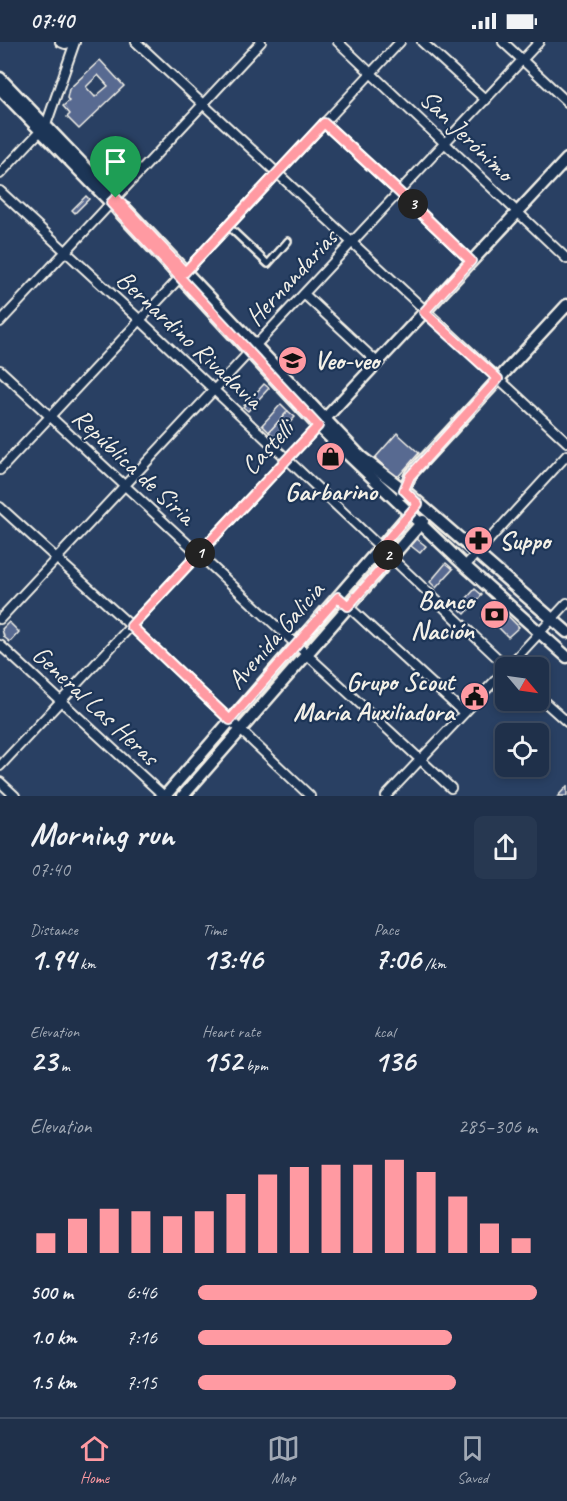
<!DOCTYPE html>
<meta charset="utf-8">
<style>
:root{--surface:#1f304a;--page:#273851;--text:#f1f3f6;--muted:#a1a9b5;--line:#3c4b62;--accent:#ff9aa2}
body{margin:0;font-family:Caveat,sans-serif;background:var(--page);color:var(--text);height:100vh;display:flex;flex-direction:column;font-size:22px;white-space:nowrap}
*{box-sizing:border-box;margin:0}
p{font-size:20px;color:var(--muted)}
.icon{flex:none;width:33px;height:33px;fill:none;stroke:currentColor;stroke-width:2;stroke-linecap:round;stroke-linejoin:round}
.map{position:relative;height:754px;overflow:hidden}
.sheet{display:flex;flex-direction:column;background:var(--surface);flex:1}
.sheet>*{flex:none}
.needle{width:39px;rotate:119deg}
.fabs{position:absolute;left:495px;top:615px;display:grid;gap:12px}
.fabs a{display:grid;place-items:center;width:54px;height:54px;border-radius:9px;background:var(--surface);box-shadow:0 3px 9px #0003,0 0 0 2px var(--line);font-size:30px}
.pin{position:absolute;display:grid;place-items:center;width:51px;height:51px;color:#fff;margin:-62px -26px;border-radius:50% 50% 50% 0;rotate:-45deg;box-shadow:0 0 6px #0007}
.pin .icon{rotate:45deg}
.km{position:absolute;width:30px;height:30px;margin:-15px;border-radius:50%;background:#222;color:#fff;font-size:16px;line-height:30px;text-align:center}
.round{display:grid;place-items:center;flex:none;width:63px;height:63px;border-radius:9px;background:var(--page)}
.headline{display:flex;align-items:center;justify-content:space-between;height:102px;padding:0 30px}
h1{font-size:33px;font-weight:800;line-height:45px}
.figures{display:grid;grid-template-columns:repeat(3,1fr);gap:9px;height:102px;padding:6px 30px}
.figures div{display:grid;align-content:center}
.figures b{font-size:30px;font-weight:800}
.figures small{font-size:16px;font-weight:400}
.figures p{font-size:16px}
.chart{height:168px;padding:12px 30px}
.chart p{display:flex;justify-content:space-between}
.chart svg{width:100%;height:108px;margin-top:6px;stroke:var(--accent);stroke-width:6}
ul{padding:0 30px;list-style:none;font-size:20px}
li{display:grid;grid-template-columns:96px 72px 1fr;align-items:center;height:45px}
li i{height:15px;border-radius:8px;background:var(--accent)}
.status{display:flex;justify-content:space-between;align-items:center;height:42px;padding:0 30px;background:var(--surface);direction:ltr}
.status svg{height:16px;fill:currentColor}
.tabs{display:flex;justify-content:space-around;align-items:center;height:84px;border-top:2px solid var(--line);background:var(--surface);font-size:16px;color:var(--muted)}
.tabs a{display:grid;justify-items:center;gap:3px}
.tabs .on{color:var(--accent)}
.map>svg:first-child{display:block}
</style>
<div class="status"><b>07:40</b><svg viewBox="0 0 49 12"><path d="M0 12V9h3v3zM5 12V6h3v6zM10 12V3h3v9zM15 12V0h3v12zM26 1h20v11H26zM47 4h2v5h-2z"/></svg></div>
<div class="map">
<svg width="567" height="754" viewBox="0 0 567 754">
<rect width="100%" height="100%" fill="#294063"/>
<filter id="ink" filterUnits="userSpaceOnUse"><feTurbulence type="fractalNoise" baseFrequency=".0167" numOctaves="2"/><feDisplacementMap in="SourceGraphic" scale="12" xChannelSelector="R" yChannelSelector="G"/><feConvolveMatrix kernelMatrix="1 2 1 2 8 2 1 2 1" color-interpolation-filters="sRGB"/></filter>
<g filter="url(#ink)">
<g fill="#596a91" stroke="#f4f1e8" stroke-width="1.5" fill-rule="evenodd">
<path d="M100,18L124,44L79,87L67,75L70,72L63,64L69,59L67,56L69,47ZM98,33L108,44L95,55L86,45Z"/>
<path d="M86,154L89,157L75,171L72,168Z"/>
<path d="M264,342L269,346L248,369L243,365Z"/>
<path d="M281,362L288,369L269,390L262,383Z"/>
<path d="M288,369L295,375L275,396L269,390Z"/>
<path d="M397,391L419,411L397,436L375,416Z"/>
<path d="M417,497L426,504L420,511L411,504Z"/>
<path d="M446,521L453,527L436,546L430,540Z"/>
<path d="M475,547L482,553L465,572L458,566Z"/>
<path d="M496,560L508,570L494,586L482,576Z"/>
<path d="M507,573L519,585L508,595L497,584Z"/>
<path d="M9,580L19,590L10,600L4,595L2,587Z"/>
<path d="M567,744V754H558Z"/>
</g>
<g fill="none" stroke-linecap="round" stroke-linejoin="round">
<defs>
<path id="pedestrian" d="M228,184L268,222L288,199"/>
<g id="minor">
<path d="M60,0L65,2L73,0"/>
<path d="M136,0L567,400"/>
<path d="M338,0L567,217"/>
<path d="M422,0L486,58"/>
<path d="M503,0L567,60"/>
<path d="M324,81L399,150L471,219"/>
<path d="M0,132L46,83L75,0"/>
<path d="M0,149L140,278L508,626"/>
<path d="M304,252L377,320"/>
<path d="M0,280L261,0"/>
<path d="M0,328L451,746"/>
<path d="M0,428L400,0"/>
<path d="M0,465L131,584L310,754"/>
<path d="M465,524L567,413"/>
<path d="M338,555L464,671"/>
<path d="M0,577L539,0"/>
<path d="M0,603L164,754"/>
<path d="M507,626L567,561"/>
<path d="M538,654L567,680"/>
<path d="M0,724L318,384"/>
<path d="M0,740L15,754"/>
<path d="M386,754L506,627"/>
</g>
<g id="secondary">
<path d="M0,36L111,152"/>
<path d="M0,47L111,161L318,384L465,524L567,615"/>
<path d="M126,167L361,415L404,448L567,590"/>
<path d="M320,382L567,117"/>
<path d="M402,452L411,432L567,263"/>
<path d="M165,754L412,469"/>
<path d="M183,754L423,479"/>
</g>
</defs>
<use href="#pedestrian" stroke="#f4f1e8" stroke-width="10"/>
<use href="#minor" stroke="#f4f1e8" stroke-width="12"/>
<use href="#secondary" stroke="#f4f1e8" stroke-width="15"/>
<use href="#pedestrian" stroke="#1d3557" stroke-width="5"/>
<use href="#minor" stroke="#1d3557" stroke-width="8"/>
<use href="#secondary" stroke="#1d3557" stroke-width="10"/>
</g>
</g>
<g fill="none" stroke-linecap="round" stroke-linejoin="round" filter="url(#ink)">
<defs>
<path id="route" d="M324,81L399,150L471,219L424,270L498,337L410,434L404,448L418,462L380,506L391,516L348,564L338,555L230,678L131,584L318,384L111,161L116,156L185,230Z"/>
</defs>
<use href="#route" stroke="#fff" stroke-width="12"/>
<use href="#route" stroke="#ff9aa2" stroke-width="8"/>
</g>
<defs>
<symbol id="school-disc" viewBox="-11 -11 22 22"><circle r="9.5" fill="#ff9aa2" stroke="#1d3557"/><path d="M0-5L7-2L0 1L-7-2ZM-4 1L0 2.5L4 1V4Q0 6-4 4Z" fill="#111"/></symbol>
<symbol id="shop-disc" viewBox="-11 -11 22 22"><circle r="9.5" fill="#ff9aa2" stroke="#1d3557"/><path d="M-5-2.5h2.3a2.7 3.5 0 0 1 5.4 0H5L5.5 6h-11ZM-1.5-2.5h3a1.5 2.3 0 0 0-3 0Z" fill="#111"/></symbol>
<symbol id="pharmacy-disc" viewBox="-11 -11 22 22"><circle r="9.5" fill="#ff9aa2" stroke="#1d3557"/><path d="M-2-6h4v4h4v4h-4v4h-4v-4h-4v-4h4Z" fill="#111"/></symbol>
<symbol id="bank-disc" viewBox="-11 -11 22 22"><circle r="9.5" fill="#ff9aa2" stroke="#1d3557"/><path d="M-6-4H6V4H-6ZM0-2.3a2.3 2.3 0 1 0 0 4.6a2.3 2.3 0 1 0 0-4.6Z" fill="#111"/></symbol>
<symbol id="civic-disc" viewBox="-11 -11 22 22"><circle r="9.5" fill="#ff9aa2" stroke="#1d3557"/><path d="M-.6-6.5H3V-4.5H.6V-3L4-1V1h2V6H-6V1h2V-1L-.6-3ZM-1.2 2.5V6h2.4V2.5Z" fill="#111"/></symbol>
</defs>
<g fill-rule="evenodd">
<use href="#school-disc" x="276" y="302" width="33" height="33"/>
<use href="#shop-disc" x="314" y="398" width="33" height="33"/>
<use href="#pharmacy-disc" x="462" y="482" width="33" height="33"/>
<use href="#bank-disc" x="478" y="556" width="33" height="33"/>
<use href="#civic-disc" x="458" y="638" width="33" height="33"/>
</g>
<g text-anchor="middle" stroke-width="4.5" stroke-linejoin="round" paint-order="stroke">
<g font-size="26" fill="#f4f1e8" stroke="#1d3557">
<text transform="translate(467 93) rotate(44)" y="9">San Jerónimo</text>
<text transform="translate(291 235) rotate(-47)" y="9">Hernandarias</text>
<text transform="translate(190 297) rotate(43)" y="9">Bernardino Rivadavia</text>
<text transform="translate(267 405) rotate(-47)" y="9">Castelli</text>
<text transform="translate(134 424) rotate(43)" y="9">República de Siria</text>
<text transform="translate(275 593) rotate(-49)" y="9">Avenida Galicia</text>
<text transform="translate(96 663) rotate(43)" y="9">General Las Heras</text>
</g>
<g font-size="26" font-weight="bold" fill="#f4f1e8" stroke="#1d3557" text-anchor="start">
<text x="314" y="327">Veo-veo</text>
<text x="331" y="458" text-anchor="middle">Garbarino</text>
<text x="499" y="507">Suppo</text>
<text x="474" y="567" text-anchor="end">Banco<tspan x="474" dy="30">Nación</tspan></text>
<text x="454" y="648" text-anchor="end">Grupo Scout<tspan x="454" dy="30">María Auxiliadora</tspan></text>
</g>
</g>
</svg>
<div class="fabs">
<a><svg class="needle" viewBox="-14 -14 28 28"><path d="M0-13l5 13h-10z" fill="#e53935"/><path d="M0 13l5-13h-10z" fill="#a1a9b5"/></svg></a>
<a><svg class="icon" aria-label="locate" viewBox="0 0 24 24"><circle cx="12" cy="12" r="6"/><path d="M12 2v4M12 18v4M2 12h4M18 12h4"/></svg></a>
</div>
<div class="pin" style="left:116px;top:156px;background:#1e9e55"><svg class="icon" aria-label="arrive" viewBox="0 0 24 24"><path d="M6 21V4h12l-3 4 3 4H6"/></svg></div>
<b class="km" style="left:200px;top:511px">1</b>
<b class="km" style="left:388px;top:513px">2</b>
<b class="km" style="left:413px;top:162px">3</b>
</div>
<section class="sheet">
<div class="headline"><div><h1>Morning run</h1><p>07:40</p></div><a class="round"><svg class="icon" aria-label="share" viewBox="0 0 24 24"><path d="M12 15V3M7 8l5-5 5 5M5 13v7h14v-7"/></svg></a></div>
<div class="figures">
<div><p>Distance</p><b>1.94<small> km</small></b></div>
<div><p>Time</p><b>13:46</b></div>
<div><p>Pace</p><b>7:06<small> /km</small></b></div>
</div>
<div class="figures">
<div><p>Elevation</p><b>23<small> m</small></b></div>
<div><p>Heart rate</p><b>152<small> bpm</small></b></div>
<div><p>kcal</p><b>136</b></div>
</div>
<div class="chart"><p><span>Elevation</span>285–306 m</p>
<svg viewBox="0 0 160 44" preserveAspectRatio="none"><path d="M5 44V36M15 44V30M25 44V26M35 44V27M45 44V29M55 44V27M65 44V20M75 44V12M85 44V9M95 44V8M105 44V8M115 44V6M125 44V11M135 44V21M145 44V32M155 44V38"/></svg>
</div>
<ul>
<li><b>500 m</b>6:46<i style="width:100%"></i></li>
<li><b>1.0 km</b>7:16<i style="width:75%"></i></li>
<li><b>1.5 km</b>7:15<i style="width:76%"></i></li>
</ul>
</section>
<nav class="tabs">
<a class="on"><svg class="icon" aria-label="home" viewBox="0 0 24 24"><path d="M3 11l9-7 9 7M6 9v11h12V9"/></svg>Home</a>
<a><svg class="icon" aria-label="map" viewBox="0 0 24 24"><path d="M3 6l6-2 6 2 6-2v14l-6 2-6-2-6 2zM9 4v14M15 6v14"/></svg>Map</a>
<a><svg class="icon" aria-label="saved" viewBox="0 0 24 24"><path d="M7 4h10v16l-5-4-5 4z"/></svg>Saved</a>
</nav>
